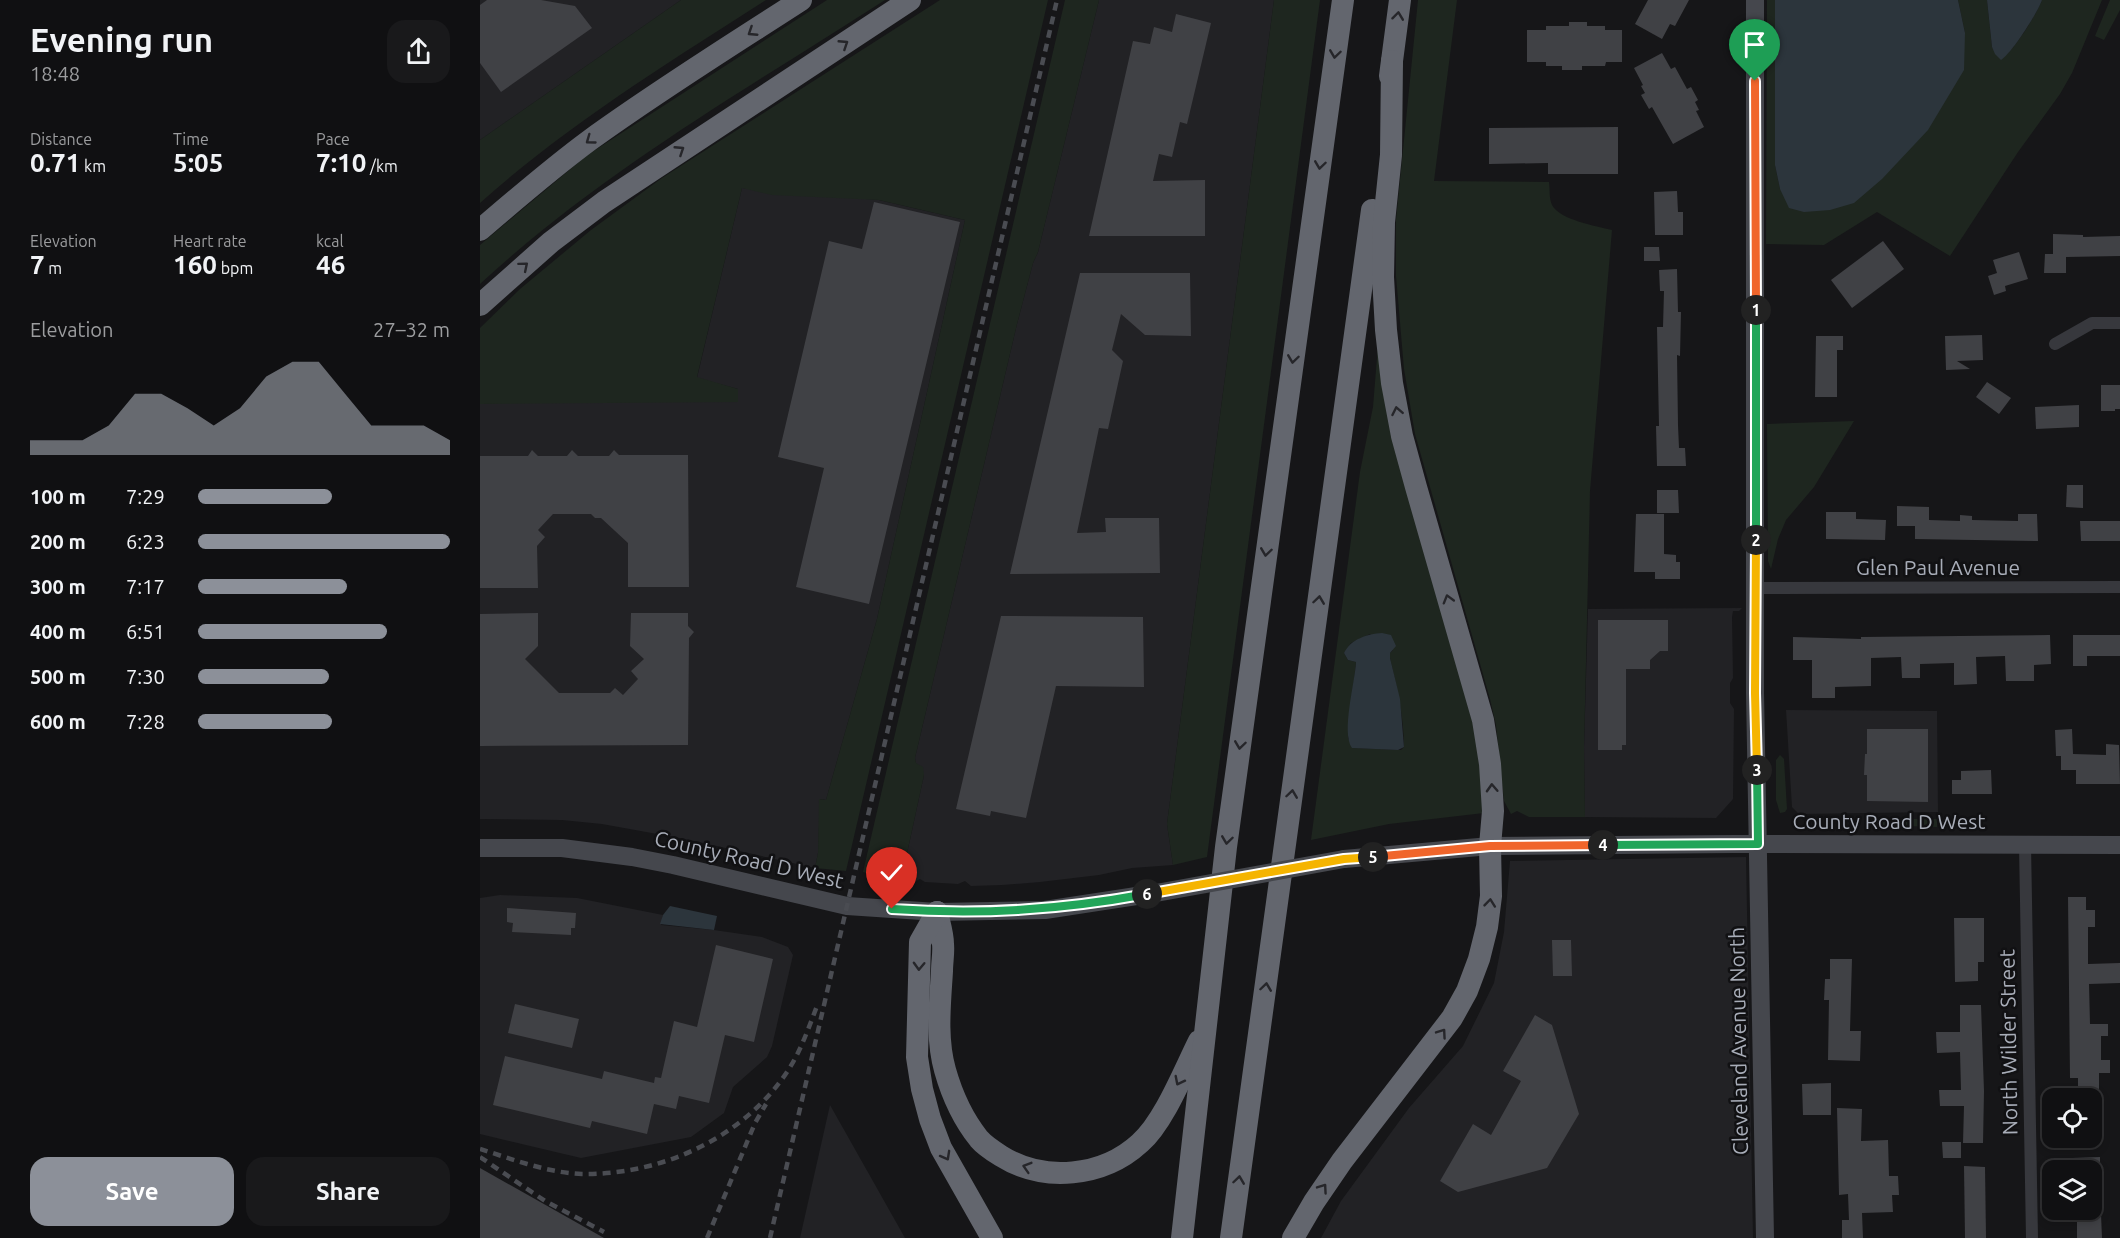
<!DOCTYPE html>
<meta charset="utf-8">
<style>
:root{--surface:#101012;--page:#19191b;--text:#f1f3f6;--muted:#9c9d9f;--line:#303032;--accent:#8c9099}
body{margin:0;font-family:Ubuntu,sans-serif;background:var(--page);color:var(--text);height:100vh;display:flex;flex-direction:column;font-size:22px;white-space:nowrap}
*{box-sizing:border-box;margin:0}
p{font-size:20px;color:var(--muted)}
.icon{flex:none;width:33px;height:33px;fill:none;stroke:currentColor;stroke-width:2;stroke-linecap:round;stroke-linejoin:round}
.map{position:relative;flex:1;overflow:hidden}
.panel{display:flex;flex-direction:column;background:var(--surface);width:480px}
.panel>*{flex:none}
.tools{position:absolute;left:1562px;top:1088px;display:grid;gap:12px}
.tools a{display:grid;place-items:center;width:60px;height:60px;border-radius:12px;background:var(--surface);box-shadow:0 3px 9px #0003,0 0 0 2px var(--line);font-size:30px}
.pin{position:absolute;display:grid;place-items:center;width:51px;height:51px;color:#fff;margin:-62px -26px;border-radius:50% 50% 50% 0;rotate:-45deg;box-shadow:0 0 6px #0007}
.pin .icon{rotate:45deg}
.km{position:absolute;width:30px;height:30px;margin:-15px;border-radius:50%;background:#222;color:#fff;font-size:16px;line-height:30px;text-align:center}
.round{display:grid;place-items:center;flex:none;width:63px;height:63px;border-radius:18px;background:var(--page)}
.summary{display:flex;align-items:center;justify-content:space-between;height:102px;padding:0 30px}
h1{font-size:33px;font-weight:700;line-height:45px}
.figures{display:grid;grid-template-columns:repeat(3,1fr);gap:9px;height:102px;padding:6px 30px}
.figures div{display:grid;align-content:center}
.figures b{font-size:26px;font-weight:700}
.figures small{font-size:16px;font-weight:400}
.figures p{font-size:16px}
.chart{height:168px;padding:12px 30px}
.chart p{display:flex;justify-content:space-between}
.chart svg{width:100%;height:108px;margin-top:6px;fill:var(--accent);opacity:.7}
.cta{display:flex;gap:12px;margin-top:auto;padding:12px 30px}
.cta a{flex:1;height:69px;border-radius:18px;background:var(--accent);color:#fff;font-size:24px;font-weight:700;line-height:69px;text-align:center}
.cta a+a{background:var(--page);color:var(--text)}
ul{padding:0 30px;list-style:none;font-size:20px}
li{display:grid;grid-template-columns:96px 72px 1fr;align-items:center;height:45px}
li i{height:15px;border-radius:8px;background:var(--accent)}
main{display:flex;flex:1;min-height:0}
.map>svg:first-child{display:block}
</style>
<main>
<section class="panel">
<div class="summary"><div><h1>Evening run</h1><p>18:48</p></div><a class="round"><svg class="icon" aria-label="share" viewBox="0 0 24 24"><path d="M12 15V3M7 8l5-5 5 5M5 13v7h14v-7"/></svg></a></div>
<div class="figures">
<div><p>Distance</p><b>0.71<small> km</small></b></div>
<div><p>Time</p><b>5:05</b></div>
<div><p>Pace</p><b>7:10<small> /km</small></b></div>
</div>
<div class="figures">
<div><p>Elevation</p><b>7<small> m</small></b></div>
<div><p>Heart rate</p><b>160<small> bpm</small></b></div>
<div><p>kcal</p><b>46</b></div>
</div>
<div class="chart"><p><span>Elevation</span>27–32 m</p>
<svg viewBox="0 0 160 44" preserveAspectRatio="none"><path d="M0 44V38L10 38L20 38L30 32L40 19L50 19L60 25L70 32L80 25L90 12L100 6L110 6L120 19L130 32L140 32L150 32L160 38V44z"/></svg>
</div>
<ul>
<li><b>100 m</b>7:29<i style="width:53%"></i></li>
<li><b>200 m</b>6:23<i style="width:100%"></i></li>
<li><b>300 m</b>7:17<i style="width:59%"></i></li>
<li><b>400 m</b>6:51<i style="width:75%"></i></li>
<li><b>500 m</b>7:30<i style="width:52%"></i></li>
<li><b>600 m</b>7:28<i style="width:53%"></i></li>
</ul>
<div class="cta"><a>Save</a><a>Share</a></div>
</section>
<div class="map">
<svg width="1640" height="1238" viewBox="0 0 1640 1238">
<rect width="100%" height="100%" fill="#161618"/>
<g fill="#222225">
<path d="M0,0H201L0,140Z"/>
<path d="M619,0H794L687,824L693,865L652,868L619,875L560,882L522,885L491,886L485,881L478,884L445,882L440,879L432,883L421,881L444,775L436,763L435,758L537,324L553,263L558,252Z"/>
<path d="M262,188L399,200L485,220L397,619L346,800L340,799L338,853L335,868L205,839L122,824L82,820L0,819V404L258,389L217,378Z"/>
<path d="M1262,608L1259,611H1253L1252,617L1253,678L1250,683V703L1254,709L1253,799L1236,818L1105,817L1104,748L1108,609Z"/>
<path d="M1306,710L1457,711L1458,812L1319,814L1312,807Z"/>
<path d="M1266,857L1273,1238H841L861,1201L929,1108L983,1046L1014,983L1024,932L1030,861Z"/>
<path d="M20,895L97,898L183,915L181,925L234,930L282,937L308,947L313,955L292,1046L287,1057L253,1087L244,1113L211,1137L101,1158L0,1134V898Z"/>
<path d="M350,1105L425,1238H320Z"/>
</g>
<g fill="#1e261f" fill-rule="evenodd">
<path d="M201,0H286C188,63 87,125 0,203V140Z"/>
<path d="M347,0H405C267,89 121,172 0,284V245L106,156Z"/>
<path d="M460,0H568L366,871L335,868L338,853L339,799L346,800L397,619L485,220L399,200L292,195L262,188L217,377L258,389V402L0,404V328L40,289L111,230L182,178Z"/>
<path d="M585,0H619L558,252L553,263L537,324L435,758L436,763L443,767L444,775L421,881L383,872Z"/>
<path d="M794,0H840L727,857L693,865L687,824Z"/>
<path d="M938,0H977L954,181L1069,182C1070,189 1069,199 1072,205C1080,220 1116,226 1132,230L1110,491L1104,748L1105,817H1049L1037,811L1031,814L1024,801L1016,725L1010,699L935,434L924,369L916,276V220Z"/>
<path d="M1287,0H1295V165L1300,189L1485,33L1478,0H1507L1512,47L1521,59C1534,51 1556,15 1562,0H1622L1592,73L1580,94L1538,152L1470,256L1397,212L1344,245L1286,244Z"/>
<path d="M1630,0H1640V10L1624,40L1615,36Z"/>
<path d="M899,333L996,732L1004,813L909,824L831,840L880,472L893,407ZM890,634L913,650L910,653V658C917,688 924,717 924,747L921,750L873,748L868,738L876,662L868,660L864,653L871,643Z"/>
<path d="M1374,421L1334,487L1306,520L1298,539L1291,569L1288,561L1287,424Z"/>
<path d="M1300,755L1304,759L1307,809L1305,812L1300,813L1296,800V760Z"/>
<path d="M1397,819H1457V827L1396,825L1390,822Z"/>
</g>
<g fill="#2c353c">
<path d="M1295,0H1478L1485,33L1484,70L1448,130L1402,179L1374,203L1350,210L1324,212L1309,208L1300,189L1295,165Z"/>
<path d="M1507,0H1562C1558,12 1532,53 1521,60L1515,54L1512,47Z"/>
<path d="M902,633L911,635L916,646L910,653V658L920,699L924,747L918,750L872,748C861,732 875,683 876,662L868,660L864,653C871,639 887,634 902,633Z"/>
<path d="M190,906L237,916L234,930L180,924L183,915Z"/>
</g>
<g fill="#404145">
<path d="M7,0H61L95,6L112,28L21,92L0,63V5Z"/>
<path d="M1168,0H1209L1195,26L1190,24L1182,39L1155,24Z"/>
<path d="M696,14L731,23L707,124L700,122L692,157L679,154L673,181L725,180V236H609L653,41L670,44L674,27L692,32Z"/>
<path d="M1089,22H1107V26H1125V30H1142V62H1126L1125,66H1102V70H1082V66H1066V62H1047V30H1066V26H1089Z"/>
<path d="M1182,53L1191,69L1195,67L1207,89L1211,87L1218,100L1215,102L1219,110L1216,111L1224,127L1193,144L1172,107L1169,109L1161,95L1165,93L1161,86L1163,85L1154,68Z"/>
<path d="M1138,127V174H1068V163L1009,164V128Z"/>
<path d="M1197,191L1198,212H1203V235H1175L1174,192Z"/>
<path d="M394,202L480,222L389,604L316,587L344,468L298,457L349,241L382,249Z"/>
<path d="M1573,234L1603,235V237L1640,236V256L1586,257V273H1564L1565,254H1573Z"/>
<path d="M1403,241L1424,269L1372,308L1351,280Z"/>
<path d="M1164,247H1179L1180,261H1164Z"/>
<path d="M1539,252L1548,279L1525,286L1526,291L1514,295L1508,276L1517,273L1513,260Z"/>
<path d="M1197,269L1198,312H1201L1200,356L1197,355L1198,425L1199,448H1205L1206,466H1177L1176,426H1179L1177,327H1183L1184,291H1180L1179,270Z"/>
<path d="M600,273H710L711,336L665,335L641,314L632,350L643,361L628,429L619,428L597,533L626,532L625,518H679L680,573L530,574Z"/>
<path d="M1502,335L1503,360L1477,361L1490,369L1466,370L1465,336Z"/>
<path d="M1336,336H1363V350H1357V397H1335Z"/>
<path d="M1507,382L1531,398L1519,414L1496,397Z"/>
<path d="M1621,385H1640V409H1635V411H1621Z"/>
<path d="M1599,405V427L1556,429L1555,407Z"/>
<path d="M52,450L58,456H87L92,450L98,456H129L134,450L139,455H208L209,587H148V543L121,518H115L111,514H73L58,530L65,537L57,546L58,588H0V456H48Z"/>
<path d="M1587,485H1603V508L1586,507Z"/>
<path d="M1177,490H1198L1199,513H1177Z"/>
<path d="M1417,506L1449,507V520L1480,521V515L1492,516V520L1538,521V514H1557L1558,541L1435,539V526H1417Z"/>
<path d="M1346,512H1376V519L1406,520L1405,540L1346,539Z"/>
<path d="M1156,514H1184V554L1196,555V562H1200V579H1175V572H1154Z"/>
<path d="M1600,521H1640V541H1601Z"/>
<path d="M58,613V646L45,659L79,693H130L135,688L143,695L158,679L151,671L164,659L150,646L151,613H208V626L214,632L209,638L208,745L0,746V614Z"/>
<path d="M521,616L663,617L664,687L576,686L546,818L511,811L510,816L476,809Z"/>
<path d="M1118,620H1188V651H1180L1170,660V669H1146V745H1142V750H1118Z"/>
<path d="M1570,635L1571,664L1554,665V681H1526L1525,656L1496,657L1497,684L1474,685V663L1440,664V678H1422L1421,657L1391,658V686L1355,687V698H1332V660H1313V637L1381,639V637Z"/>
<path d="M1593,635H1640V656H1607V666H1593Z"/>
<path d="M1387,729H1448V802L1387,801V775H1384L1385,754H1387Z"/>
<path d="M1592,729L1593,754L1626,755V744L1639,745L1640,784H1596V770H1581V756H1576L1575,730Z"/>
<path d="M1511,770L1512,794H1472V780H1481V771Z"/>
<path d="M1588,897H1606V910H1615V927H1608V964L1640,963V983L1609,984L1610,1024H1628V1036H1621V1060H1630V1073H1619V1096H1598V1078H1590Z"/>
<path d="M27,908L96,913L95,928H91V935L32,932L33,923L27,922Z"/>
<path d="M1474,918H1504V962H1498V981L1475,982Z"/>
<path d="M1072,940H1091L1092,976H1073Z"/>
<path d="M236,945L293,959L274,1042L245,1035L229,1103L199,1096L196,1109L174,1104L167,1134L112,1121L110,1128L13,1105L25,1056L122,1079L124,1071L174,1083L175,1077L181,1078L194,1021L217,1027Z"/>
<path d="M1350,959H1372L1370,1031H1381L1380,1061L1348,1060L1349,1000H1344L1345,979H1350Z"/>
<path d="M35,1004L99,1019L92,1048L28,1033Z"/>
<path d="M1480,1005H1501L1504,1091L1503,1143H1483L1484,1106H1460L1459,1090H1481L1480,1052L1457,1053L1456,1032H1480Z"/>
<path d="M1055,1015L1072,1025L1099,1114L1067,1168L978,1192L960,1181L993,1124L1011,1135L1041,1081L1023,1071Z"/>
<path d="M1351,1083V1115H1323L1322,1084Z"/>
<path d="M1357,1108L1382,1109L1381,1141L1408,1140L1409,1176H1418L1419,1195H1412L1413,1212L1382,1213L1383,1238H1362V1220H1369L1368,1194L1359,1195Z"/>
<path d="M1462,1142H1481V1158H1463Z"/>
<path d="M1620,1157V1170H1592V1158Z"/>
<path d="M1484,1166L1505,1167L1506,1238H1485Z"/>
<path d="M0,1168L124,1238H0Z"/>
<path d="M1597,1214H1621L1622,1238H1597Z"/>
</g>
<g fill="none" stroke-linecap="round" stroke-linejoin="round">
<g stroke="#37383d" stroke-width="12">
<path d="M1575,344L1612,323H1640"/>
<path d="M1276,588L1640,587"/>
<path d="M1545,845L1552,1238"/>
</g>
<g stroke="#45474d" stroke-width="18">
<path d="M1275,0V693L1285,1238"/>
<path d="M0,848H82L152,857L193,865L367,906L457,912L565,910L676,893"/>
<path d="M864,859L1010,846L1253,844L1640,845"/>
</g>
<g stroke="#63666e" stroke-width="22">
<path d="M910,76L920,0"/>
<path d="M0,230C36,199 72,168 110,140C179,90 250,46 321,0"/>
<path d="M0,305L71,242L124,202L430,0"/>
<path d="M457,912C459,922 463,933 463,944C464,952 462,962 462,971C460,1004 456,1038 465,1070C472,1095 483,1119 499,1139C505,1146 513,1151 521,1156C564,1183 623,1177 660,1143C684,1122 704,1071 719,1041"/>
<path d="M457,912L440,942L437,1057L442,1089L450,1119L461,1148L512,1238"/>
<path d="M702,1238L746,847L863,0"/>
<path d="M751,1238L892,210"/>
<path d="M813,1238L834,1202L862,1161L972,1018L987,991L999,959L1007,927L1011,896L1010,846L1013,811L1010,764L1003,720L936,487L922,436L912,383L906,330L903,277L904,222L911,155L912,61"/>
</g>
<g stroke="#4a4c52" stroke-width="4.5" stroke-dasharray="8 6" stroke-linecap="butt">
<path d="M0,1149C32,1159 68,1173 102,1174C183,1175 265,1137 309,1069C321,1050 329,1027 337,1006"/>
<path d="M0,1157L65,1201L124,1232"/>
<path d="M227,1238L275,1123L286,1104"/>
<path d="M290,1238L577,0"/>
</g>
<path stroke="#45474d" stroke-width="18" d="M676,893L864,859"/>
</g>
<defs><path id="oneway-chevron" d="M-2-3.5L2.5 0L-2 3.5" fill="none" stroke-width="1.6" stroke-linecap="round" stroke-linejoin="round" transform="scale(1.5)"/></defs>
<g stroke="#26262a">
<use href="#oneway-chevron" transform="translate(918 16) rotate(-83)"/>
<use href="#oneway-chevron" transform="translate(272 32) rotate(147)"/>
<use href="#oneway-chevron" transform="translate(364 44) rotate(-33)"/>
<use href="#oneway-chevron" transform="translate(855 54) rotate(98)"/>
<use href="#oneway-chevron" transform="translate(110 140) rotate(144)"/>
<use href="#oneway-chevron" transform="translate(200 150) rotate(-33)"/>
<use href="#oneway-chevron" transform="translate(840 165) rotate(98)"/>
<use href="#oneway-chevron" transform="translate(44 266) rotate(-40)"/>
<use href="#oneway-chevron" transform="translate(813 359) rotate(98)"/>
<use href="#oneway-chevron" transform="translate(917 411) rotate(-101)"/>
<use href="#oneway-chevron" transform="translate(786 552) rotate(98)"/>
<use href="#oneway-chevron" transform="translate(968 599) rotate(-106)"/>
<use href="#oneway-chevron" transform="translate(839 600) rotate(-82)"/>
<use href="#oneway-chevron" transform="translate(760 745) rotate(98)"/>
<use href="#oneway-chevron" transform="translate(1012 788) rotate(-93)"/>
<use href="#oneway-chevron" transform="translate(812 794) rotate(-82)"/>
<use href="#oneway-chevron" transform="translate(747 840) rotate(98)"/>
<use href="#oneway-chevron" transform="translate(1010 903) rotate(-84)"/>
<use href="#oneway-chevron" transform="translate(439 966) rotate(92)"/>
<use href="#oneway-chevron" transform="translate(786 987) rotate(-82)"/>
<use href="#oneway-chevron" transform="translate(962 1033) rotate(-55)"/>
<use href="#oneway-chevron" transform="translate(699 1081) rotate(117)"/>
<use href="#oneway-chevron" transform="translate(466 1156) rotate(61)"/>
<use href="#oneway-chevron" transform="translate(547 1167) rotate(-163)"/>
<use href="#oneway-chevron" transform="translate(759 1180) rotate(-82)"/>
<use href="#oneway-chevron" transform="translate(843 1188) rotate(-55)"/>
</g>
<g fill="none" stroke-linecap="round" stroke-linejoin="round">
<defs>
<path id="split-1" d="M1275,81L1276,310"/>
<path id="split-2" d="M1276,310V540"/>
<path id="split-3" d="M1276,540L1275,693L1277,770"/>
<path id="split-4" d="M1123,845L1278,844L1277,770"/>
<path id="split-5" d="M893,857L1010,846L1123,845"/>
<path id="split-6" d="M667,894L864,859L893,857"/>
<path id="split-7" d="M412,909C501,915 580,910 667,894"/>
</defs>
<use href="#split-1" stroke="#fff" stroke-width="12"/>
<use href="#split-2" stroke="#fff" stroke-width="12"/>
<use href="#split-3" stroke="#fff" stroke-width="12"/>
<use href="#split-4" stroke="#fff" stroke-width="12"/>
<use href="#split-5" stroke="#fff" stroke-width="12"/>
<use href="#split-6" stroke="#fff" stroke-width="12"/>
<use href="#split-7" stroke="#fff" stroke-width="12"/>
<use href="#split-1" stroke="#f0652b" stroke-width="8"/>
<use href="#split-2" stroke="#22a559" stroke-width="8"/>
<use href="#split-3" stroke="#f5b400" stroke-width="8"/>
<use href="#split-4" stroke="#22a559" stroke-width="8"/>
<use href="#split-5" stroke="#f0652b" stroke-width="8"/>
<use href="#split-6" stroke="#f5b400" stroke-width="8"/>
<use href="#split-7" stroke="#22a559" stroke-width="8"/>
</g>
<g text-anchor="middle" stroke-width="5" stroke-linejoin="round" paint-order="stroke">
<g font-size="21" fill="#a8adb8" stroke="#111113">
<text x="1458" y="575">Glen Paul Avenue</text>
<text x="1409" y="829">County Road D West</text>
<text transform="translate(269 860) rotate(13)" y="7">County Road D West</text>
<text transform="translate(1259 1041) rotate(-91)" y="7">Cleveland Avenue North</text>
<text transform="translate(1529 1042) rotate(-91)" y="7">North Wilder Street</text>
</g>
</g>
</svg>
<div class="tools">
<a><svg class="icon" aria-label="locate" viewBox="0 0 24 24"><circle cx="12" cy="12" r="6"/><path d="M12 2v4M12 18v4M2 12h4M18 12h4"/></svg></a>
<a><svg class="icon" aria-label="layers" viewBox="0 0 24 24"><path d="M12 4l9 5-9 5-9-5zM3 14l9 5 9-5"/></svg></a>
</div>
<div class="pin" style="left:1275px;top:81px;background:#1e9e55"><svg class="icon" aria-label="arrive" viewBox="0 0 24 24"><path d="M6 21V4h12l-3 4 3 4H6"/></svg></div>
<div class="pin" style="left:412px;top:909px;background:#d93025"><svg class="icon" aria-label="check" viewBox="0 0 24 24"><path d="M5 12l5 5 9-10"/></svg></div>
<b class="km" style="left:1276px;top:310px">1</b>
<b class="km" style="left:1276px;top:540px">2</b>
<b class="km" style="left:1277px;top:770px">3</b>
<b class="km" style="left:1123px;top:845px">4</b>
<b class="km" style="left:893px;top:857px">5</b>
<b class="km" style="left:667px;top:894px">6</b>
</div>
</main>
